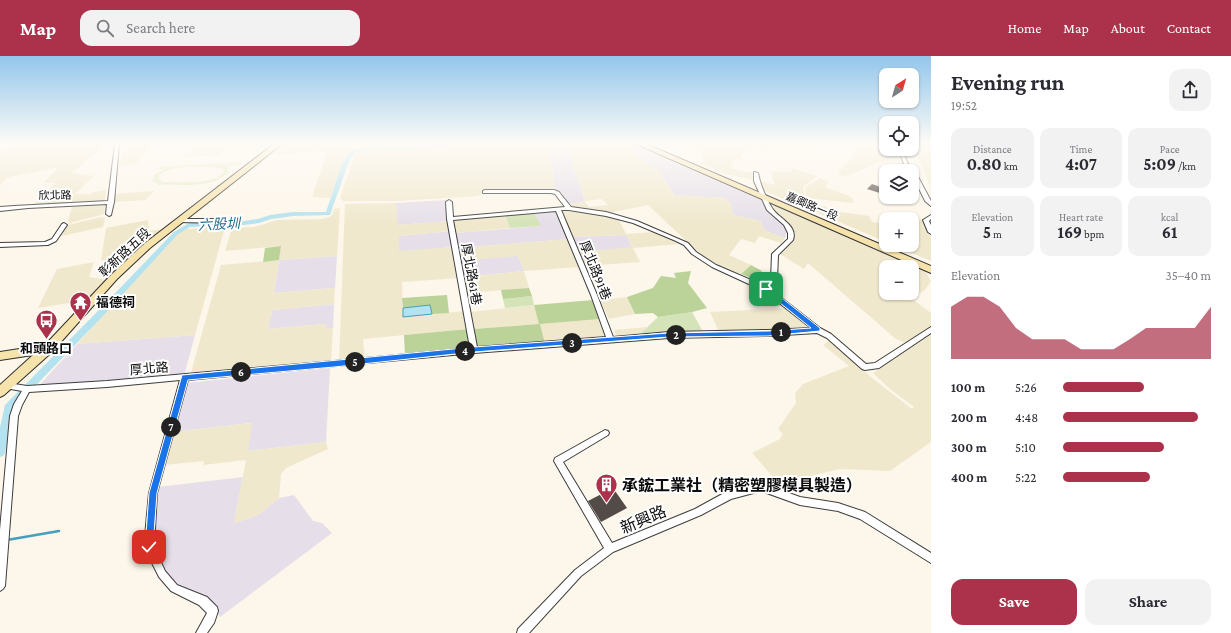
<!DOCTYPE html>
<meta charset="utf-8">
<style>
:root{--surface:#fff;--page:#f2f2f3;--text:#2b2b33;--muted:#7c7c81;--accent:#ab324a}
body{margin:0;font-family:"Crimson Pro","Noto Sans TC",serif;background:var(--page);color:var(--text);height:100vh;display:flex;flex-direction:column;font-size:15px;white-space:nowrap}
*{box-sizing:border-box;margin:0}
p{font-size:13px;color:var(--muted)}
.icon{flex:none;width:22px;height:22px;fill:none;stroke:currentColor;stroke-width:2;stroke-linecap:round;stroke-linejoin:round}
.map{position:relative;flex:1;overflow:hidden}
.sheet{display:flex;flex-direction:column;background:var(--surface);width:300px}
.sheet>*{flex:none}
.needle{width:26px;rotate:37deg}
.controls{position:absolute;left:879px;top:12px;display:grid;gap:8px}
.controls a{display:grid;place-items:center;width:40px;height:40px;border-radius:8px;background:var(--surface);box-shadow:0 1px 3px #0004;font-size:20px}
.pin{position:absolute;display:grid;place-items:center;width:34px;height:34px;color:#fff;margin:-17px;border-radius:8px;box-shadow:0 2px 6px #0006}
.km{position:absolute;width:20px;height:20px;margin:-10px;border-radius:50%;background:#222;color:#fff;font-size:11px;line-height:20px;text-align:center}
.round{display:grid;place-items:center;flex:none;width:42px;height:42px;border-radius:12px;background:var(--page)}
.headline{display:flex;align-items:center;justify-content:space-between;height:68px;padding:0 20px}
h1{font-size:22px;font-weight:700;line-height:30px}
.figures{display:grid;grid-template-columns:repeat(3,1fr);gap:6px;height:68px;padding:4px 20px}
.figures div{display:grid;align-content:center;border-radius:10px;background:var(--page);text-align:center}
.figures b{font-size:17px;font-weight:700}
.figures small{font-size:11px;font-weight:400}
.figures p{font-size:11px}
.chart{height:112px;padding:8px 20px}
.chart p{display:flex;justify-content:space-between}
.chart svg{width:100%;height:72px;margin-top:4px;fill:var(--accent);opacity:.7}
.primary-button{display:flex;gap:8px;margin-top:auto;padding:8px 20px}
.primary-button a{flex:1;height:46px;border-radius:12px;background:var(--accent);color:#fff;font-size:16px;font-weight:700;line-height:46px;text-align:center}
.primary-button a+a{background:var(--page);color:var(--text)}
ul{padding:0 20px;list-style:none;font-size:13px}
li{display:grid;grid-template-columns:64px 48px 1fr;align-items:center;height:30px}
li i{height:10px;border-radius:5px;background:var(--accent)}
header{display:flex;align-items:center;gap:24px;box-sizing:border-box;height:56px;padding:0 20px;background:var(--accent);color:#fff}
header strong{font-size:19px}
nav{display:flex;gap:22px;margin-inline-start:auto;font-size:14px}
.search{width:280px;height:36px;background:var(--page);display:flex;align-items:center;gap:10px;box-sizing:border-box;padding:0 14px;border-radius:12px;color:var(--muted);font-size:15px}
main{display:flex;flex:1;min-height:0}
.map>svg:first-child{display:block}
</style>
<header>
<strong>Map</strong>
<div class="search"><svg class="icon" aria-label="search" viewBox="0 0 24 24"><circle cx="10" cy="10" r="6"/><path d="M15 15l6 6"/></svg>Search here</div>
<nav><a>Home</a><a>Map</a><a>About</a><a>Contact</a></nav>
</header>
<main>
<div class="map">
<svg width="931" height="577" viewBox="0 0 931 577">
<rect width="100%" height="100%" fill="#fdf6ea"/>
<g fill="#e6dfe9">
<path d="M549,88H567L585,146L570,148L568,147L562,137L555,136Z"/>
<path d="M630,88L764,145L766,152L785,171L787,176L785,182L765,175L760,165L733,159L730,147L725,142L674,139L659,114L651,111L632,97Z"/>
<path d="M446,144L449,165L397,169L396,147Z"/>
<path d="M557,155L569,183L459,192L456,177L540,170L534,156Z"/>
<path d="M451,175L454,191L399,196V180Z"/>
<path d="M626,179L633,192L579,196L573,181Z"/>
<path d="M518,199L524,215L464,221L461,205Z"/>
<path d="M337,200L335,232L274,237L279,204Z"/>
<path d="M334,248L333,272L326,273L325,268L268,273L272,254Z"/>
<path d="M195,279L184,320L34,335L77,288Z"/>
<path d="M330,312L326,386L247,395L251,367L173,376L187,327Z"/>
<path d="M243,421L234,467L258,459L279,442L294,439L313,465L322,467L332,477L220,561L211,546L182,533L160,514L152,493L158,431Z"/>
</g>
<g fill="#f0e8cd" fill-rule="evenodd">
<path d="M50,88H73L72,93L84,91L86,88H107L72,117L94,120L75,138H91L94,136L106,134L105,145L35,148L55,127L44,126L59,111L9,121L0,129V95Z"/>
<path d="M131,88H154L135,108L119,110L123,96Z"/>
<path d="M196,88H258L253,93H224L219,99L182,101Z"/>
<path d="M287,88H423L360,91L348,93L330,142L312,141L327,97L315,95L277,99L279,97H276Z"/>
<path d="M467,88H549L555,136L487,135L478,140L396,145H343L340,142L356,95Z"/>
<path d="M567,88H630L632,97L651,111L659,114L674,139L725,142L730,147L733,159L760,165L765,175L785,182L781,187L759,180L755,187L741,183L729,199L751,209L741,218L723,213L699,197L648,149L608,157L573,152L570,148L585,146L589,151L608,149L602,143L585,145Z"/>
<path d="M681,88L724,89L750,94L749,97L740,99L742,104L733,103L731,110L732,113L753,117L754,124L726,118L700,107L704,105L700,95L687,93Z"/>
<path d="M718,88H816L814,94H755Z"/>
<path d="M852,88H886V93H897L900,105L878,106L855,117L845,120L839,119V115L854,101L852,99L860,91Z"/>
<path d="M914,88H931V131L918,102Z"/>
<path d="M792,112L818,120L803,131L806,151L801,150L762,134L760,125L775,129L771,115L791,116Z"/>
<path d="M820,122L829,126L825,131L849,140L853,143V147L807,142L805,134L806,131Z"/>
<path d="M154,135L145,144L113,146L114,138Z"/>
<path d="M396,147L398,169L449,165L451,175L399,180V195L454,191L459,222L402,226L403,261L466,255L469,273L363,283L365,304L339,306L345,148Z"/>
<path d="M808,147L827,151V154L869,160L872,166L886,168V186L809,153Z"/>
<path d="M105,149L104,158L69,167L68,164L72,151Z"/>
<path d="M775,149L925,215L931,225L925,234L911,242L931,257V271L906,287L896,283L808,207L804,213L777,196L793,180L772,153V150ZM886,211H912V237H886Z"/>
<path d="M340,152L337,200L279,204L274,237L335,232L334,248L272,254L268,273L325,268L326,273L333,272L331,307L190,320L221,209L279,204L281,190L225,195L232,172L255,171L277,164L322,163L329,161L332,159L334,153Z"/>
<path d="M561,154H569L618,162L626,178L654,176L680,188L633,192L640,206L586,210L579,196L633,191L626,179L573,181Z"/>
<path d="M505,159L510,172L456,177L454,165Z"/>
<path d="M101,161L105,162L103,171L61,180L68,169Z"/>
<path d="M908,161L923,164L931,182V205L893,189H912V163H908Z"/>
<path d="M148,164L149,175L163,173L148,183L129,200L101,205L106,172Z"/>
<path d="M225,171L195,279L77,288L178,177L185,173Z"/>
<path d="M569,183L580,211L524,215L529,232L467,237L464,221L524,215L518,200L461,205L459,192Z"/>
<path d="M94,206L89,221L106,224L87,244L38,252L57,213Z"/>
<path d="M627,241L635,258L609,263L600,244Z"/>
<path d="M534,249L540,268L600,263L607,282L545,288L539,268L474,273L471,256Z"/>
<path d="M787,252L811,272L808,274L719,276L710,256Z"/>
<path d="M647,271L636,282L618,284L614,274Z"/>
<path d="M931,279V386L890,415L839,413L779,428L752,397L780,383L783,378L778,373L796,347L795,337L803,328L849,310L823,289L831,284L872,322L912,353L914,351L890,333L873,317Z"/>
<path d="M252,367L248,395L326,386L328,393L286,412L281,418L279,442L258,459L234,467L246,404L203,409L204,405L164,409L173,376Z"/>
</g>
<g fill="#d5e3b8">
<path d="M534,156L541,170L510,172L505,159Z"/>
<path d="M532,240L534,249L505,252L503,243Z"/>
<path d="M692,256L703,276L636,282L658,261Z"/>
</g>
<g fill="#bbd299">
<path d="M281,190L279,204L263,206L265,192Z"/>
<path d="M751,209L762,215L757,224L741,218Z"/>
<path d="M691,215L688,227L707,252L692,256L658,261L653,257L635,258L627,241L653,232L661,220L676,222L674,217Z"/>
<path d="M529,232L532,240L503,243L501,234Z"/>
<path d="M447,239L449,257L432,258L430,249L403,252L402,242Z"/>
<path d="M593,244L600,263L540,268L545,288L480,292L477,290L474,273L539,268L534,249Z"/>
<path d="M469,273L471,293L405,300L404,279Z"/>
</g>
<path fill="#e5ebc9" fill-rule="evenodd" d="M242,106L240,109L225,110L228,111V117C211,133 181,128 159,129L152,125L155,118L165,113H160L161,111ZM213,111L223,113L224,115C219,129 177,126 163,126L159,123V119C172,108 197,111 213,111Z"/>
<path fill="#b4e2ef" stroke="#43a0be" d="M430,249L432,258L403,261V252Z"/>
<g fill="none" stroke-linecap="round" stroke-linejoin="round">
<path stroke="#43a0be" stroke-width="2.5" d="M7,484L59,475"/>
<path fill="#b4e2ef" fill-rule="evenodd" d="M437,88H463L460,90L355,96L348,108L330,159L293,160L271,163L259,167L244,169L190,171L178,178L102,261L12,354L5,397L3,400L0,401V371L5,349L96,257L174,176L189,167L244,165L258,163L270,159L293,156H326L342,108L351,93Z"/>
</g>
<g fill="#524b48">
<path d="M872,128L886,133V139L867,133Z"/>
<path d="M613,432L627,452L601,466L588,445Z"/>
</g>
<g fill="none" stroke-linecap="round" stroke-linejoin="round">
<defs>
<g id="street">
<path d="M115,88H119L114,146L111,159L109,160L106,158L107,148L28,152L0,155V151L14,150L108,145Z"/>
<path d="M898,93H902L908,108L916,117L931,145V150L925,145L912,118V115H910L904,108Z"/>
<path d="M754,116L758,117C760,128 766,142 772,152C779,163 798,169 793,184L778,199L777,224L770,233L820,272L831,278L866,308L875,307L931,271V277L879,312L865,314L862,313L827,282L817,277L768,280L669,282L474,297L188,324L157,437L154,491L165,515L177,529L207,541L217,551L218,555L214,567L207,577H196L207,557L199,549L171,535L159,521L144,491L149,437L180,324L107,331L29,336L22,349L18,360L5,530L3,533L0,535V474L10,360L14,348L22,335L5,332L4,330L5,328L8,327L27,330L107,325L334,305L470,292L447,163L446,146L449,144L452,146L453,161L565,151L555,138L551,137H483V135L485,134H554L559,136L571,151L606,156L637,165L688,187L696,196L716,209L765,230L771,224L772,198L788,183V177L784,169L767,154L754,125ZM561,154H569L606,160L633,167L676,185L684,189L692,198L712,211L764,235L811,272L768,274L669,276L613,281L597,239ZM556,155L591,239L606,281L477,291L453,164Z"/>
<path d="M931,159V163L929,165L931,169V178L928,176L923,164Z"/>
<path d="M178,163H230L233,165L230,167L176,166L175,165Z"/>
<path d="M64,167L67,169L56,185L48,189L0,191V187L45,186L52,183L62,168Z"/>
<path d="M605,374L608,375L609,377L608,379L563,406L612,487L695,453L726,436L761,427L800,441L838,447L865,456L931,497V507L860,463L838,455L800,449L761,435L731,443L701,459L613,496L581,520L529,577H517L518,573L575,514L604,492L554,405L555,402Z"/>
</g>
<g id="secondary">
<path d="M274,88H282L150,192L117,223L52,296L4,339L0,341V329L33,299L0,304V296L45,289L111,219L144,188Z"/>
<path d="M636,88H646L931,210V217Z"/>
</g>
</defs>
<use href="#street" stroke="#3e3e3e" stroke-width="2"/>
<use href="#secondary" stroke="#2d2d2d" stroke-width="2"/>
<use href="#street" fill="#fff" fill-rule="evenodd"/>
<use href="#secondary" fill="#f6e3ac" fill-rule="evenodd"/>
</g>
<linearGradient id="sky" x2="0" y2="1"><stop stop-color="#93c6eb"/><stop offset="0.52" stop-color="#fefbf6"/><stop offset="1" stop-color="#fefbf6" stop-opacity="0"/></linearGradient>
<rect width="931" height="168" fill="url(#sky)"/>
<path fill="#1a73e8" stroke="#fff" d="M764,231H768L820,272V275L768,280L669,281L474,296L334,311L188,324L157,437L153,491L152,494L149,496L146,494L145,491L149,437L182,319L474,291L669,277L768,275L811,272L764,234Z"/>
<defs>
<symbol id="temple-pin" viewBox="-11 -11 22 30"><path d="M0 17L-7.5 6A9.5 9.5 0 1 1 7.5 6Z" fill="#ab324a" stroke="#fff"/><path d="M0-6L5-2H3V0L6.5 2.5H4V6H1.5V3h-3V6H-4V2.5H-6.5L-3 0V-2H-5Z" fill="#fff"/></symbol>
<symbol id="bus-pin" viewBox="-11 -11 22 30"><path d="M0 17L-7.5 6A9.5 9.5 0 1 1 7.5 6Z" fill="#ab324a" stroke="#fff"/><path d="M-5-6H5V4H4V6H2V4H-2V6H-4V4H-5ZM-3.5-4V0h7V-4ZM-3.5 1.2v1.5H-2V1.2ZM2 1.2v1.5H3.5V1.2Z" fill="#fff"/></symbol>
<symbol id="building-pin" viewBox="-11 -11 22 30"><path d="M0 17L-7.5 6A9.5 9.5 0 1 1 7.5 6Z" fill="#ab324a" stroke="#fff"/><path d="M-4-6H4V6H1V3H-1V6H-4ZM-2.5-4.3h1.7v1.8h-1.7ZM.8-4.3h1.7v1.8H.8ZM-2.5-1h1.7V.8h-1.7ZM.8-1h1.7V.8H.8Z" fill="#fff"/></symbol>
</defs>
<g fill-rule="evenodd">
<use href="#temple-pin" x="68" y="234" width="25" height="34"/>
<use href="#bus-pin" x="34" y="252" width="25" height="34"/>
<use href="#building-pin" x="594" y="416" width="25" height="34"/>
</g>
<g text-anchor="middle" stroke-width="4" stroke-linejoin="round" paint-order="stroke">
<g font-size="11" fill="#0b0b0b" stroke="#fff">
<text transform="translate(55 139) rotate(-1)" y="4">欣北路</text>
<text transform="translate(812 150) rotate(23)" y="4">嘉卿路一段</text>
</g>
<g font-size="13" fill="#0b0b0b" stroke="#fff">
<text transform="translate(124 196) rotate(-43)" y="5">彰新路五段</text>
<text transform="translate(596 214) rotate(68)" y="5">厚北路91巷</text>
<text transform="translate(472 218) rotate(80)" y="5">厚北路61巷</text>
<text transform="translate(149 312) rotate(-5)" y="5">厚北路</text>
</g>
<g font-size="13" font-weight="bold" fill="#0b0b0b" stroke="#fff" text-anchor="start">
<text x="96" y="251">福德祠</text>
<text x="46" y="297" text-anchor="middle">和頭路口</text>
</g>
<g font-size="14" font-style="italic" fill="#226f8e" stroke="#fff">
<text transform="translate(219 168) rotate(-3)" y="5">六股圳</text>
</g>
<g font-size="16" font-weight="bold" fill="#0b0b0b" stroke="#fff" text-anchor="start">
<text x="622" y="435">承鋐工業社（精密塑膠模具製造）</text>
</g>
<g font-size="16" fill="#0b0b0b" stroke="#fff">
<text transform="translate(643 463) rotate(-23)" y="6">新興路</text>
</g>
</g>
</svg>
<div class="controls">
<a><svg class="needle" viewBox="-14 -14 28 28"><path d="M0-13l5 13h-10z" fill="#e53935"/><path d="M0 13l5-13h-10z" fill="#7c7c81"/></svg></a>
<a><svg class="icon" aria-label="locate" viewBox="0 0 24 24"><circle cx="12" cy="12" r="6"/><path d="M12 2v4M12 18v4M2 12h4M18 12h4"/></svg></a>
<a><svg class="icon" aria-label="layers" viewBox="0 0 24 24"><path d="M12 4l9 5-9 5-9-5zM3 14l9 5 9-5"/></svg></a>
<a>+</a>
<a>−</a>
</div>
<div class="pin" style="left:766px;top:233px;background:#1e9e55"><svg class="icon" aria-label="arrive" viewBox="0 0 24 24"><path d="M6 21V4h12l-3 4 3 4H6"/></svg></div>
<div class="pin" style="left:149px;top:491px;background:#d93025"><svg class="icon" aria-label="check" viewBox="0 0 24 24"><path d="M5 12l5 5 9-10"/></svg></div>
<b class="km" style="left:781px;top:276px">1</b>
<b class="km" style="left:676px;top:279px">2</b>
<b class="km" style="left:572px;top:287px">3</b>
<b class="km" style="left:465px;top:295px">4</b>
<b class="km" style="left:355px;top:306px">5</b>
<b class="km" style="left:241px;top:316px">6</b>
<b class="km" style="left:171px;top:371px">7</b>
</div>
<section class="sheet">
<div class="headline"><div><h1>Evening run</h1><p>19:52</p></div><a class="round"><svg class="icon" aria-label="share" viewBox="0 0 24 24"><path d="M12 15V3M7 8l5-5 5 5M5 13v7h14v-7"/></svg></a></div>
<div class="figures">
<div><p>Distance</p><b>0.80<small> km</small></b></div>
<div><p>Time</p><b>4:07</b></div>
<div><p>Pace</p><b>5:09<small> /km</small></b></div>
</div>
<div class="figures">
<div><p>Elevation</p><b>5<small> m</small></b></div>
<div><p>Heart rate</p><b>169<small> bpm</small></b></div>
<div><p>kcal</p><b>61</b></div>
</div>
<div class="chart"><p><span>Elevation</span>35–40 m</p>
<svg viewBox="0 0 160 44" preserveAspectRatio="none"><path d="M0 44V12L10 6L20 6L30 12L40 25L50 32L60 32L70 32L80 38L90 38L100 38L110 32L120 25L130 25L140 25L150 25L160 12V44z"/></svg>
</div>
<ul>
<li><b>100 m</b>5:26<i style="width:55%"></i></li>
<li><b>200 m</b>4:48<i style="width:91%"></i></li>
<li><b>300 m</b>5:10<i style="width:68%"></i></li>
<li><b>400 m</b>5:22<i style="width:59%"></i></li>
</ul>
<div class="primary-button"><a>Save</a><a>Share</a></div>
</section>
</main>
